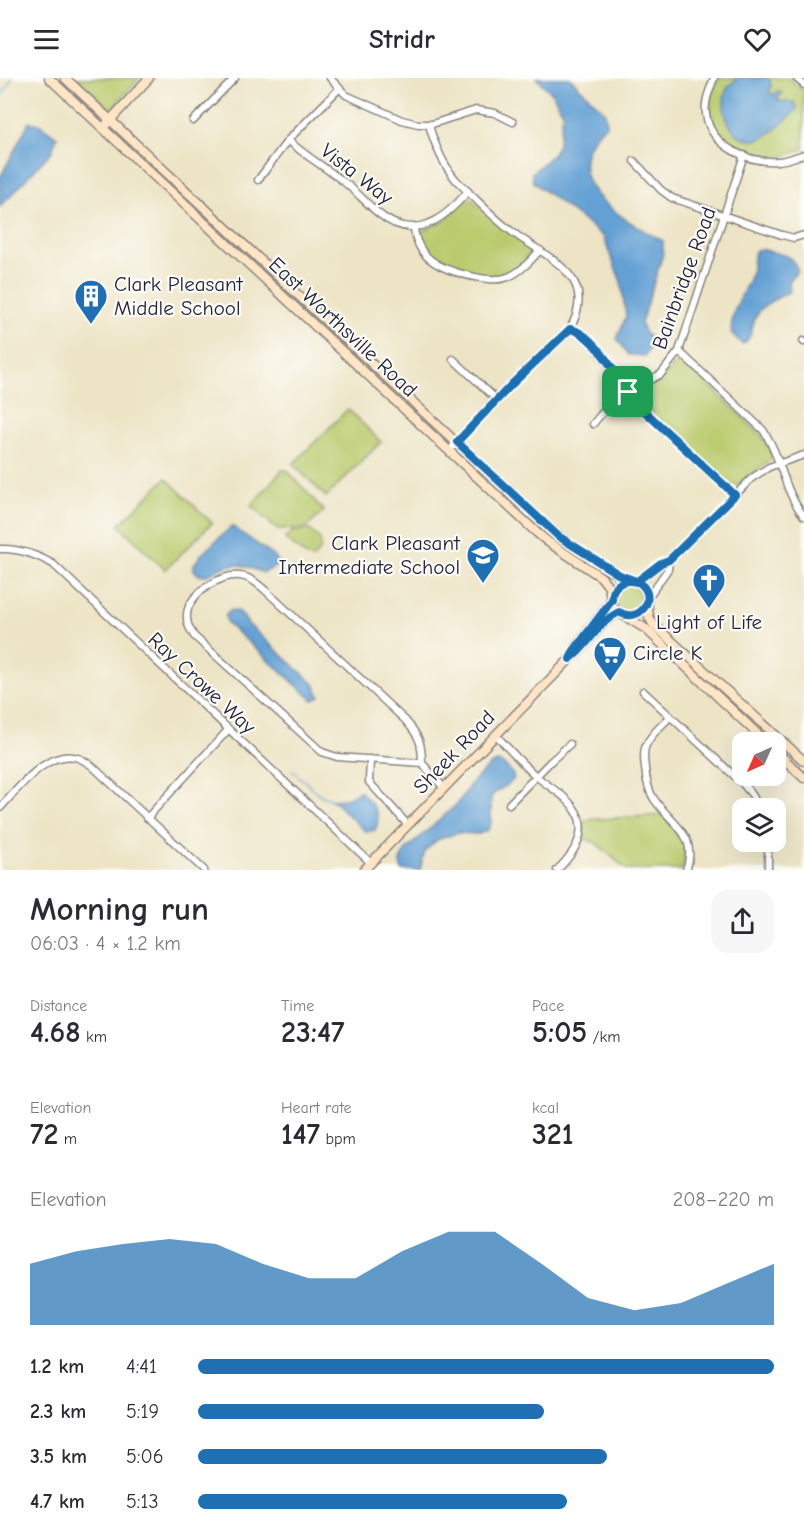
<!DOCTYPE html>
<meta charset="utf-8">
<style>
:root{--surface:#fff;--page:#f7f7f7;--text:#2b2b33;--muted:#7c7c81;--accent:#1f6fb2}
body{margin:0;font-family:"Comic Neue",sans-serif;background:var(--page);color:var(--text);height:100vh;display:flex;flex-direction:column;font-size:22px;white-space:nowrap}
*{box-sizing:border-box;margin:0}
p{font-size:20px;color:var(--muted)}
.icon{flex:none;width:33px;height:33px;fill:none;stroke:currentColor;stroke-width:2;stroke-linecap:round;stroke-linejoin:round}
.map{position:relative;height:792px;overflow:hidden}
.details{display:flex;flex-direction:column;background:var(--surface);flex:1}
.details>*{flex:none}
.needle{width:39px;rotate:225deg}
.tools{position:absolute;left:732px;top:654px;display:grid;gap:12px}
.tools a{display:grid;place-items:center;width:54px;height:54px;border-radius:12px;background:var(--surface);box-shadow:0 6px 24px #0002;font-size:30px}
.pin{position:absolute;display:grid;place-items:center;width:51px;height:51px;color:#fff;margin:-26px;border-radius:12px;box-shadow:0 3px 9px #0006}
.round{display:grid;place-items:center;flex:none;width:63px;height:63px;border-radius:18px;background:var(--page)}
.overview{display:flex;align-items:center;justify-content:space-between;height:102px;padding:0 30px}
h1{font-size:33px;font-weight:700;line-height:45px}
.figures{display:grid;grid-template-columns:repeat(3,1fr);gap:9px;height:102px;padding:6px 30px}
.figures div{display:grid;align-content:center}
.figures b{font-size:30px;font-weight:700}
.figures small{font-size:16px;font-weight:400}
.figures p{font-size:16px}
.chart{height:168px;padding:12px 30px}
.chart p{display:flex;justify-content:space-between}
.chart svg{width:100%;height:108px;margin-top:6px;fill:var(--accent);opacity:.7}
ul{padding:0 30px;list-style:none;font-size:20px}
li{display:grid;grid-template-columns:96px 72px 1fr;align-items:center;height:45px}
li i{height:15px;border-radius:8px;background:var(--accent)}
header{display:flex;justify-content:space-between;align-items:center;height:78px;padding:0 30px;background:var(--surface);font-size:27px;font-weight:700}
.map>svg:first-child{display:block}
</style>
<header><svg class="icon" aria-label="menu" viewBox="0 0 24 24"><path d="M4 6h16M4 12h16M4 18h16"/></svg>Stridr<svg class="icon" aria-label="heart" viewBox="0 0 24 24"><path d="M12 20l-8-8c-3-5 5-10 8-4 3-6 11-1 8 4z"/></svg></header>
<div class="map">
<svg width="804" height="792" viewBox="0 0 804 792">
<rect width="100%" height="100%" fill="#fdfcf7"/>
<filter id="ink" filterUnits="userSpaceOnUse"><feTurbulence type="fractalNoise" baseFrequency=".0167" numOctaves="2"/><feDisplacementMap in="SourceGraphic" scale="12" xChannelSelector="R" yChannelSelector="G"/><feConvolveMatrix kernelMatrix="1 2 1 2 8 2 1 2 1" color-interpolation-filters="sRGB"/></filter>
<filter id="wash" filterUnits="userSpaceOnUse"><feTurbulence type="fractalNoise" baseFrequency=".008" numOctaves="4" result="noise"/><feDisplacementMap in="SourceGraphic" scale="24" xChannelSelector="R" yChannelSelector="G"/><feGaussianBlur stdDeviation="1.35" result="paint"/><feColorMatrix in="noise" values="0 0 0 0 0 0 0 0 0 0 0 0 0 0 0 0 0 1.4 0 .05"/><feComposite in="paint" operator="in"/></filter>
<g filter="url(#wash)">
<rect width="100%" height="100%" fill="#ede4c5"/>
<g fill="#baca6d" stroke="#6e7654" stroke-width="1.5">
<path d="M77,0H140L110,32Z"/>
<path d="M719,0H789L804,14V71C792,75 780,81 768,80C727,76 692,41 719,0Z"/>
<path d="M470,120L501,148L530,170C530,177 526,181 522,186C512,195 496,199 483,198C465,196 414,177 421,153L444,143L464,123Z"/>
<path d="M679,283L688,287L761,357L771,371V382L738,407H730L640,324L638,317L640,313L664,298Z"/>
<path d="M348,331L381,364L326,419L293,386Z"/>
<path d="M282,392H287L324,433L306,450L276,451L251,428Z"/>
<path d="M166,400L212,445L165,492L119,447Z"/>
<path d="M310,452L320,461L321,470L313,481L306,478L285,461L292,453Z"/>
<circle cx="629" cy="520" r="14"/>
<path d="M663,737C680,757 691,764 682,792H627L596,765L584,760V742Z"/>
</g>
<g fill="#64a0d4" stroke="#436188" stroke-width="1.5">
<path d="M536,0H570L605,34L607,46C548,99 618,139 663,163V176L641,245L644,254L652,262V267L645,278L629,277L617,261L626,238L621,204L603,158L533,104L532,95L553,76L558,66L563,35L552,15Z"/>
<path d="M738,0H768L771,5L770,15L773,17L777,13L782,15L777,21L780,23L794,24L797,29L796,33C788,40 769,59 759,61C732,68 716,30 728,9C730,6 735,3 738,0Z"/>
<path d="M29,44L39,46L57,59L52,73L0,129V100Z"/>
<path d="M762,171C779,178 790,173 798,192L789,204L790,213C778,222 765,222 756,238C751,247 753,262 742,266L732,256C728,236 745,214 751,196C753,188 751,180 756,172Z"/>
<path d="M232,448L275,479L280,486L264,495C254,491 242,486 231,487C218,489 211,500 199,497L194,492L193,488L201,477Z"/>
<path d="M230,532L240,534L248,546L314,606L320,618L313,622L227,545L225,537Z"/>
<path d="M497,684C504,685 512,693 514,700C509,710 497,710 491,719V745L488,752L479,756L457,755L437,762L425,773L420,792H402C398,782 401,778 408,770L458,725L470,707L490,687Z"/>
<path d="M360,713C370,725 384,735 375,752L366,754L332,722L346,721Z"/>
</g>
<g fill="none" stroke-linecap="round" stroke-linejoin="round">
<g stroke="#64a0d4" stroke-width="1.5">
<path d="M0,21L12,0"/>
<path d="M292,692L320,717L333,723"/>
</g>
</g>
</g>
<g filter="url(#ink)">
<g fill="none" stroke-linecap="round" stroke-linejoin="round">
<defs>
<g id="street">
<path d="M330,0L346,17L402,42L418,46H432L476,32L495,35L513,44"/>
<path d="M714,0C710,11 704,23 706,36C710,68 748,85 777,83C786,83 795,79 804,76"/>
<path d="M796,0L804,7"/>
<path d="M193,43L235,0"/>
<path d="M429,47C435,68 443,87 457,103C476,121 494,141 515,156C551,182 601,200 568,254L512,305L449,373"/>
<path d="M288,62C305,78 325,89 344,104C356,113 366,125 378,135C413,165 444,142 468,113"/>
<path d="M634,83L661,112L672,120L782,157L794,160L804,157"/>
<path d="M258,102L288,62L339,11"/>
<path d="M414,150C415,162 421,175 431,182C446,194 491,206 508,199C521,194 531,182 540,172"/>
<path d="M570,251L582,255L590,262L641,330L735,417"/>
<path d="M803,263L804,264"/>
<path d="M679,273L763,352C782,379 783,413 804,438"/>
<path d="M453,281L497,322"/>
<path d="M593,346L602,335L628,314L661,296L679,273L744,77"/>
<path d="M0,471C19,470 37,477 53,486L371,785"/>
<path d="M637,504L679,473L752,400L769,389L804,377"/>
<path d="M647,521L668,491L669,482"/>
<path d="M643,613L743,706L753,718L759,730"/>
<path d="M670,639C662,647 651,656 646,667C643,674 644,683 645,690C646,701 648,712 654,721C671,746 699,756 686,792"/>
<path d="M496,657C509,671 521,685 535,697C545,706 556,712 565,720C593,745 579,771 557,792"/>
<path d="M370,681L369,704L408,747"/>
<path d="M422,685L337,679L322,674L194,558C190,551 186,545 187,536C189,516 221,495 240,498C250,499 258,506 265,512L405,642C419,658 422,664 422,685L444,710"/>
<path d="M509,726L550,684L570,666"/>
<path d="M0,730C18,711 48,670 78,680C82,681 87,685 91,687L204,792"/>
<path d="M147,740L228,652"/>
<path d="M768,792V764"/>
</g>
<g id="secondary">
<path d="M49,0L536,454L548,464L601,499L609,509L611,520"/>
<path d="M65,0L545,447C570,468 602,492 633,503"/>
<path d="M103,50L149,0"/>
<circle cx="629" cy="520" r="18"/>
<path d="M647,522L649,539L653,546L804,683"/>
<path d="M623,537L646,551L766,664"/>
<path d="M577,568L612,522"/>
<path d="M776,673L804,700"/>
<path d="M364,792L570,581C590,568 595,546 619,534"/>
</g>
</defs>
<use href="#street" stroke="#888380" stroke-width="9"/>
<use href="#secondary" stroke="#888380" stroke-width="11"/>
<use href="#street" stroke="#fff" stroke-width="6"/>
<use href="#secondary" stroke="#fee5c5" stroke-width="8"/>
</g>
</g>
<g fill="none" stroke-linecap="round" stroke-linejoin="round" filter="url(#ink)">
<defs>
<path id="route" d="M628,314L641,330L735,417L669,482L661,485L636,504C622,500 612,508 612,522L573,574L570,581C590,567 595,546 619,534C639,546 658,521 641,506C635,501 625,500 618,496L558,458L457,364L512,306L570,251C593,255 615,295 628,314"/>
</defs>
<use href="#route" stroke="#fff" stroke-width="12"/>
<use href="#route" stroke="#1f6fb2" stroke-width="8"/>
</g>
<defs>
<symbol id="building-pin" viewBox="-11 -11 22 30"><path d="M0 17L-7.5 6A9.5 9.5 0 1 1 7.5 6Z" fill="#1f6fb2" stroke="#fdfcf7"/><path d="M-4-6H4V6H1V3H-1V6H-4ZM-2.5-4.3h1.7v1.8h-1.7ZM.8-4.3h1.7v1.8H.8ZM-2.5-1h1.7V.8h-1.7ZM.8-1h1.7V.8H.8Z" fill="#fff"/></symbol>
<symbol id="school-pin" viewBox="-11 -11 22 30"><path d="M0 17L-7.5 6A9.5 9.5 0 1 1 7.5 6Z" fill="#1f6fb2" stroke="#fdfcf7"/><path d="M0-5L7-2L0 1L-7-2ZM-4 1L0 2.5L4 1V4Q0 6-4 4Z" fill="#fff"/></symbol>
<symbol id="church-pin" viewBox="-11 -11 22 30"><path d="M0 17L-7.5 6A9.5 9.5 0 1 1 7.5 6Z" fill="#1f6fb2" stroke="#fdfcf7"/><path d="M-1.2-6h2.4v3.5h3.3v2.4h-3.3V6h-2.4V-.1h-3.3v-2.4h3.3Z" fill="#fff"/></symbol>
<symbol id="supermarket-pin" viewBox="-11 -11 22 30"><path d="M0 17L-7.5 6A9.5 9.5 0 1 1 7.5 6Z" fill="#1f6fb2" stroke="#fdfcf7"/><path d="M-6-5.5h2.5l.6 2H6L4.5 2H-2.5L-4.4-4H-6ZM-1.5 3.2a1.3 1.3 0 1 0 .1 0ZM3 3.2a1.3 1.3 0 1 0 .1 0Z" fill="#fff"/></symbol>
</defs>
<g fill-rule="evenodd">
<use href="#building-pin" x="72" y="199" width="38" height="52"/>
<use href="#school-pin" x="464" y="458" width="38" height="52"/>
<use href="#church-pin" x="690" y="483" width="38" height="52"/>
<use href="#supermarket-pin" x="591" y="556" width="38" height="52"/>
</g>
<g text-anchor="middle" stroke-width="4.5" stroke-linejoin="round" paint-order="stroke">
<g font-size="21" fill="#22223b" stroke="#fdfcf7">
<text transform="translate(357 96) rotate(38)" y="7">Vista Way</text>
<text transform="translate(684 200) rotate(-70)" y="7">Bainbridge Road</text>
<text transform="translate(343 249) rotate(43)" y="7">East Worthsville Road</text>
<text transform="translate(202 605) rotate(43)" y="7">Ray Crowe Way</text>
<text transform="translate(454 674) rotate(-46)" y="7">Sheek Road</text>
</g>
<g font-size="21" fill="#22223b" stroke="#fdfcf7" text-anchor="start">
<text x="114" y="213">Clark Pleasant<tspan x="114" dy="24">Middle School</tspan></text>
<text x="460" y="472" text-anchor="end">Clark Pleasant<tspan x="460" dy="24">Intermediate School</tspan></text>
<text x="709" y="551" text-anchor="middle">Light of Life</text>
<text x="633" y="582">Circle K</text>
</g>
</g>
</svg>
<div class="tools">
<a><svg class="needle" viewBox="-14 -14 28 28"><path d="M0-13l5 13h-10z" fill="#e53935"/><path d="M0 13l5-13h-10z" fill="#7c7c81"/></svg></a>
<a><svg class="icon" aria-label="layers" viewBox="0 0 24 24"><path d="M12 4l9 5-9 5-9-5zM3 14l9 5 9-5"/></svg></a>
</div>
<div class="pin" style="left:628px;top:314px;background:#1e9e55"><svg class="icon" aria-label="arrive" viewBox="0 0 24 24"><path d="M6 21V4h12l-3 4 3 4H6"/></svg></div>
</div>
<section class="details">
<div class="overview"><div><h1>Morning run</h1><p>06:03 · 4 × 1.2 km</p></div><a class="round"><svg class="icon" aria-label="share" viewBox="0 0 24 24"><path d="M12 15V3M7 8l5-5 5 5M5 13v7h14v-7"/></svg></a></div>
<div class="figures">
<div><p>Distance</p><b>4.68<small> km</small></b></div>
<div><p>Time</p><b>23:47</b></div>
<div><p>Pace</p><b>5:05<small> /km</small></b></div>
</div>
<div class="figures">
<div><p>Elevation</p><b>72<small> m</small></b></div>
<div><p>Heart rate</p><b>147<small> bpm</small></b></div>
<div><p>kcal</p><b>321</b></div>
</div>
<div class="chart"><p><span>Elevation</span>208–220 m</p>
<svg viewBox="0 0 160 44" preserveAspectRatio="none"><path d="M0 44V19L10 14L20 11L30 9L40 11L50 19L60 25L70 25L80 14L90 6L100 6L110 19L120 33L130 38L140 35L150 27L160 19V44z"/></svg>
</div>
<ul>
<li><b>1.2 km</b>4:41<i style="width:100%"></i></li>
<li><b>2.3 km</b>5:19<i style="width:60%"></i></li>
<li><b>3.5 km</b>5:06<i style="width:71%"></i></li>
<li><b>4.7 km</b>5:13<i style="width:64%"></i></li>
</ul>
</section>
